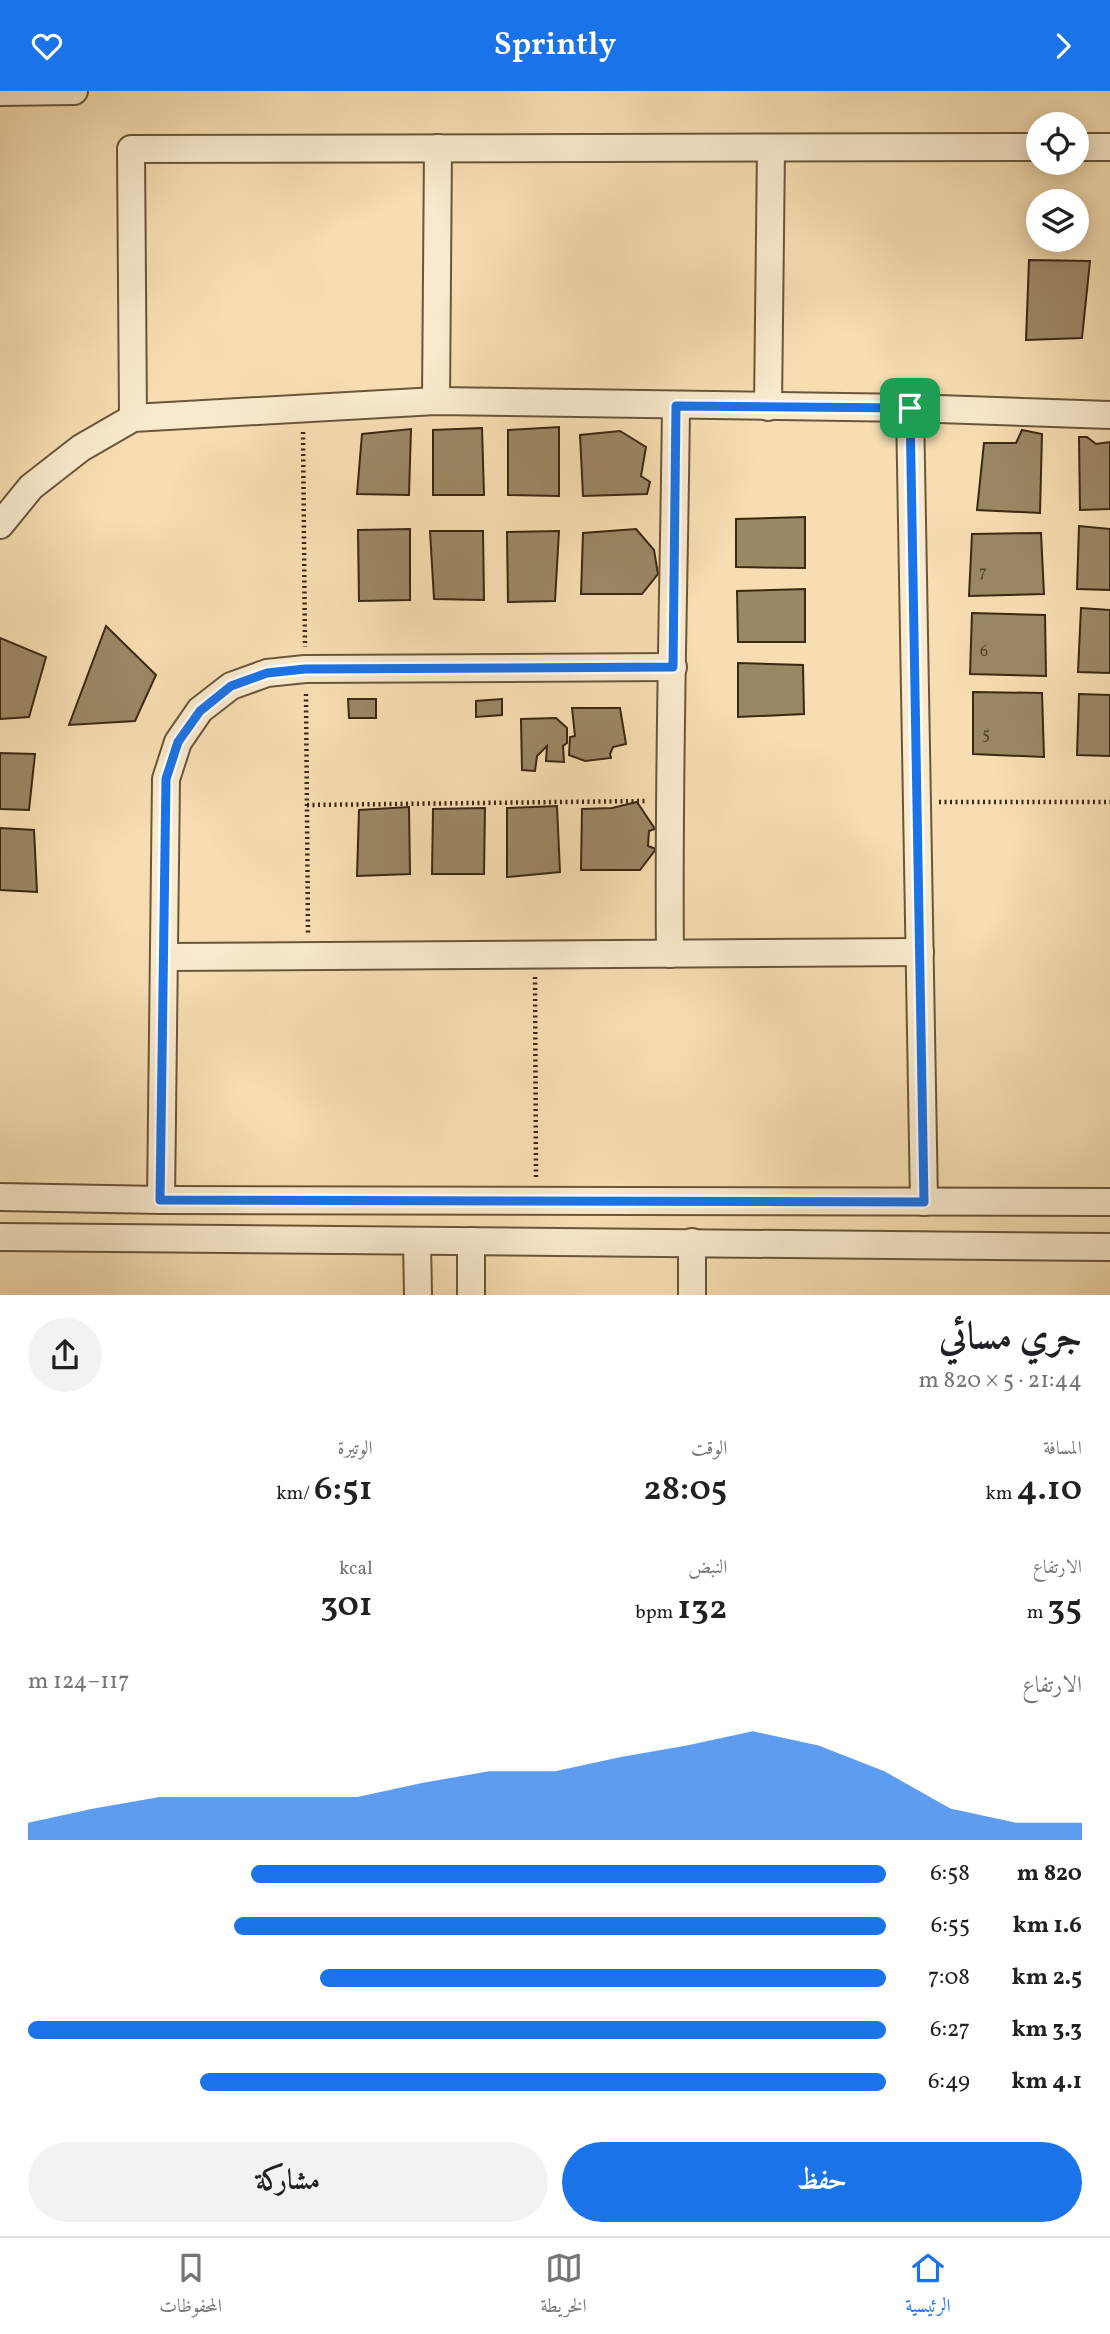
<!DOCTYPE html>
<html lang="ar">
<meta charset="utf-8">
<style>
:root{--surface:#fff;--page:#f2f2f2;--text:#202124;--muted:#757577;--line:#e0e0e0;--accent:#1a73e8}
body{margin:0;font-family:Vollkorn,Amiri,serif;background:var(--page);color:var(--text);direction:rtl;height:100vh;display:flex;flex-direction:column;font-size:26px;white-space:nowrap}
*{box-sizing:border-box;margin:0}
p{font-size:23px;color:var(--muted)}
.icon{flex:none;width:38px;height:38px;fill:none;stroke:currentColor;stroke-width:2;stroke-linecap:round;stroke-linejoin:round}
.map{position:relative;height:1204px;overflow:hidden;direction:ltr}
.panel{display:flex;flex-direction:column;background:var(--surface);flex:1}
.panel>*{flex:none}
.fabs{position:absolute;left:1026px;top:21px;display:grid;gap:14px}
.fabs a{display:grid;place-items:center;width:63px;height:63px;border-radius:50%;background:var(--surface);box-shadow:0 4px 18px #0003;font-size:35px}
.pin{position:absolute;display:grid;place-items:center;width:60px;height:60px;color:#fff;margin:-30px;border-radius:14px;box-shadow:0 4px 10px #0006}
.round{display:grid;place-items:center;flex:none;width:74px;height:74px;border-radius:37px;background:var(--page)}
.overview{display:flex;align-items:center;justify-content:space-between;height:119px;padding:0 28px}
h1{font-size:38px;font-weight:600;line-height:52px}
.metrics{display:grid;grid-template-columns:repeat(3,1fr);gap:10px;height:119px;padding:7px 28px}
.metrics div{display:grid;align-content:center}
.metrics b{font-size:35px;font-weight:600}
.metrics small{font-size:19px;font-weight:400}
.metrics p{font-size:19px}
.chart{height:196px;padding:14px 28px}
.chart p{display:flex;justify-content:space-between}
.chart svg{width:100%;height:126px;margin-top:7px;fill:var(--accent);opacity:.7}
.cta{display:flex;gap:14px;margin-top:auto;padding:14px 28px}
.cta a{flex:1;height:80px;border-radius:42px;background:var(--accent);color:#fff;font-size:28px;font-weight:600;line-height:80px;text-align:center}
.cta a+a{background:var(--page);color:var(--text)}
ul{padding:0 28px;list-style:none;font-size:23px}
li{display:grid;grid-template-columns:112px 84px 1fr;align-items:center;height:52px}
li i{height:18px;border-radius:9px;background:var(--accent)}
header{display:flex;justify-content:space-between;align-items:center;height:91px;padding:0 28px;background:var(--accent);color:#fff;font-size:32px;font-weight:600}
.tabs{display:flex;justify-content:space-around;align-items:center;height:98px;border-top:2px solid var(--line);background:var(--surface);font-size:19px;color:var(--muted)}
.tabs a{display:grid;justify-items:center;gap:4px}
.tabs .on{color:var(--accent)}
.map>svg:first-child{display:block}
</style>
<header><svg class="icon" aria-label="forward" viewBox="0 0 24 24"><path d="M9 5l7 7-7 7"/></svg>Sprintly<svg class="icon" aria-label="heart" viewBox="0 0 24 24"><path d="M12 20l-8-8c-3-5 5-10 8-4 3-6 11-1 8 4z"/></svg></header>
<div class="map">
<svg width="1110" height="1204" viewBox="0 0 1110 1204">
<rect width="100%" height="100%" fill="#f6deb2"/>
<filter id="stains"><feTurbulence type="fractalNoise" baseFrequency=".00286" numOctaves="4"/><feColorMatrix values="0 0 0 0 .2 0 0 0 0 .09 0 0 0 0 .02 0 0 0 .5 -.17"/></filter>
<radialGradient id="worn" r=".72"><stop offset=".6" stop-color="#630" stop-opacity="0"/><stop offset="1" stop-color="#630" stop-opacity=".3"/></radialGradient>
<g fill="#9c8765" stroke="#3b2811" stroke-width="2">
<path d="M1029,169L1090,170L1082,247L1026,249Z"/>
<path d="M559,336V405L508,404V339Z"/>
<path d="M482,337L484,404H433V339Z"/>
<path d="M411,338L409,404L357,403L362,343Z"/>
<path d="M1022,339L1042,343L1040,422L977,419L984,352H1016Z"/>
<path d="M620,340L646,356L641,385L650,391L647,403L583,405L580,344Z"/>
<path d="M1079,346H1087L1096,353L1110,351V418L1080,419Z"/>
<path d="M805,426V477L736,476V428Z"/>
<path d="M1079,435L1110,438V499L1077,498Z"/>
<path d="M410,438V509L359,510L358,439Z"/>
<path d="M636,438L654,459L658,483L642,503H581L583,442Z"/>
<path d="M430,440H483L484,509L434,508Z"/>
<path d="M559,440L555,510L508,511L507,441Z"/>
<path d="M1041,442L1044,503L969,505L972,443Z"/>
<path d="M805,498V551H738L737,500Z"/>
<path d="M1081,517L1110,519V582L1078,581Z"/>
<path d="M972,522L1045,524L1046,585L970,583Z"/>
<path d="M106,535L156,584L135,630L69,634Z"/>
<path d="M0,547L46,566L29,626L0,628Z"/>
<path d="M738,572L803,574L804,623L738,626Z"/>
<path d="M973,601L1042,602L1044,666L973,663Z"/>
<path d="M1079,603L1110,604V665L1077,664Z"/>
<path d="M348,608H376V627H349Z"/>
<path d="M502,608V624L476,626V610Z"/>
<path d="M572,617H620L626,653L613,656L610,663L611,667L585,670L569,664L570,646L575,645Z"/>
<path d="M556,627L567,637V652L563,655L564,671L546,670L547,655L537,665L535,680L522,679L521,628Z"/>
<path d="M0,662L35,663L29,719L0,718Z"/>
<path d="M637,711L655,738L649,740L648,755L656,758L640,779H581L582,718L612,717Z"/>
<path d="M557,715L560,781L507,786V717Z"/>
<path d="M409,716L410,783L357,785L359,719Z"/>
<path d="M485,717L484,783H432L433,718Z"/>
<path d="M0,737L34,739L37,801L0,799Z"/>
</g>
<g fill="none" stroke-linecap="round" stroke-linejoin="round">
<defs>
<g id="minor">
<path d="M0,1L74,0"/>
<path d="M1076,56H1110"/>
<path d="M436,310L438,57"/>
<path d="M768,316L771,57"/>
<path d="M910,317L924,1111"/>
<path d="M133,327L131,58L1038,56"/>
<path d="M0,434L31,396L81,357L133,327L436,310L910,317L1110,324"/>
<path d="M670,863C668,680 674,497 676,315"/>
<path d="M164,866L920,861"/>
<path d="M0,1106L161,1109L1110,1111"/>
<path d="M161,1109L166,688L178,651L200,619L231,595L267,582L305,578L673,576"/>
<path d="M0,1146L1110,1156"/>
<path d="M417,1151L418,1204"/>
<path d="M692,1151V1204"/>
<path d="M471,1204V1150"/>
</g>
</defs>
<use href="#minor" stroke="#6a5639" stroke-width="30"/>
<g stroke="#3b2811" stroke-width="4.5" stroke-dasharray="2 3.5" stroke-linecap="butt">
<path d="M303,341L305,556"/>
<path d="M306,603L308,843"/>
<path d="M939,711H1110"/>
<path d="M307,714L646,710"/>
<path d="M535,886L536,1088"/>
</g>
<use href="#minor" stroke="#f9eacd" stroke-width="26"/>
</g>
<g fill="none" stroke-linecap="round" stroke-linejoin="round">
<defs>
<path id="route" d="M676,315L910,317L924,1111L160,1109L166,688L178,651L200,620L231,595L267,582L305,578L673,576Z"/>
</defs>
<use href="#route" stroke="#fff" stroke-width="14"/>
<use href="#route" stroke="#1a73e8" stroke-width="9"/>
</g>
<g text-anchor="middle" stroke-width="7" stroke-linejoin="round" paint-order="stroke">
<g font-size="16" fill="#534026">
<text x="983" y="486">7</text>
<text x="984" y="565">6</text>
<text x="986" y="648">5</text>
</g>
</g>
<rect width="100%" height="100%" filter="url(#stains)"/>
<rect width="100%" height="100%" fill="url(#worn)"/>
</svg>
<div class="fabs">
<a><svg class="icon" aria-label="locate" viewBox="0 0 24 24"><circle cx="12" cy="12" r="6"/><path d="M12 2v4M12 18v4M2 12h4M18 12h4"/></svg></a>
<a><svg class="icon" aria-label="layers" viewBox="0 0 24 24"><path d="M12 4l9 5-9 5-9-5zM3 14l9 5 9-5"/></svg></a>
</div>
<div class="pin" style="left:910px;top:317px;background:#1e9e55"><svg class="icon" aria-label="arrive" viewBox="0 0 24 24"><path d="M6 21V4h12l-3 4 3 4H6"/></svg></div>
</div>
<section class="panel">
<div class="overview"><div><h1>جري مسائي</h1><p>21:44 · 5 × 820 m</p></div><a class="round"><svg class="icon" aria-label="share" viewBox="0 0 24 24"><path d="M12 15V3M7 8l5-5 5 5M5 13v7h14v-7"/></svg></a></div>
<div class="metrics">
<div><p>المسافة</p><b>4.10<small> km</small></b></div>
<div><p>الوقت</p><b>28:05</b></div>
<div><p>الوتيرة</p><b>6:51<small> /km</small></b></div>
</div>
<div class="metrics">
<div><p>الارتفاع</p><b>35<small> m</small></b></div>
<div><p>النبض</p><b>132<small> bpm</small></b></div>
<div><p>kcal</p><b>301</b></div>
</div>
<div class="chart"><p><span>الارتفاع</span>117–124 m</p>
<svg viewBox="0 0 160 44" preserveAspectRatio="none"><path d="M0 44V38L10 33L20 29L30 29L40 29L50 29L60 24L70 20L80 20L90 15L100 11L110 6L120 11L130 20L140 33L150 38L160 38V44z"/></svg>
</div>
<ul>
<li><b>820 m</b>6:58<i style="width:74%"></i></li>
<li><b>1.6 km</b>6:55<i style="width:76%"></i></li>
<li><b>2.5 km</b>7:08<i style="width:66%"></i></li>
<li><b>3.3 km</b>6:27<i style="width:100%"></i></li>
<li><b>4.1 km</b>6:49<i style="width:80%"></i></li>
</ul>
<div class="cta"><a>حفظ</a><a>مشاركة</a></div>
</section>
<nav class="tabs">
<a class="on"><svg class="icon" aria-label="home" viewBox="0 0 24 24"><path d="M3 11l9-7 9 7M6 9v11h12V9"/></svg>الرئيسية</a>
<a><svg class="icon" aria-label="map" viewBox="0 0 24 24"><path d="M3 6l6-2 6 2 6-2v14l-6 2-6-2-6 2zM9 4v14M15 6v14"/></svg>الخريطة</a>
<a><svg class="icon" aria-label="saved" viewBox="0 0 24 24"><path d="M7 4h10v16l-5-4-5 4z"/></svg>المحفوظات</a>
</nav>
